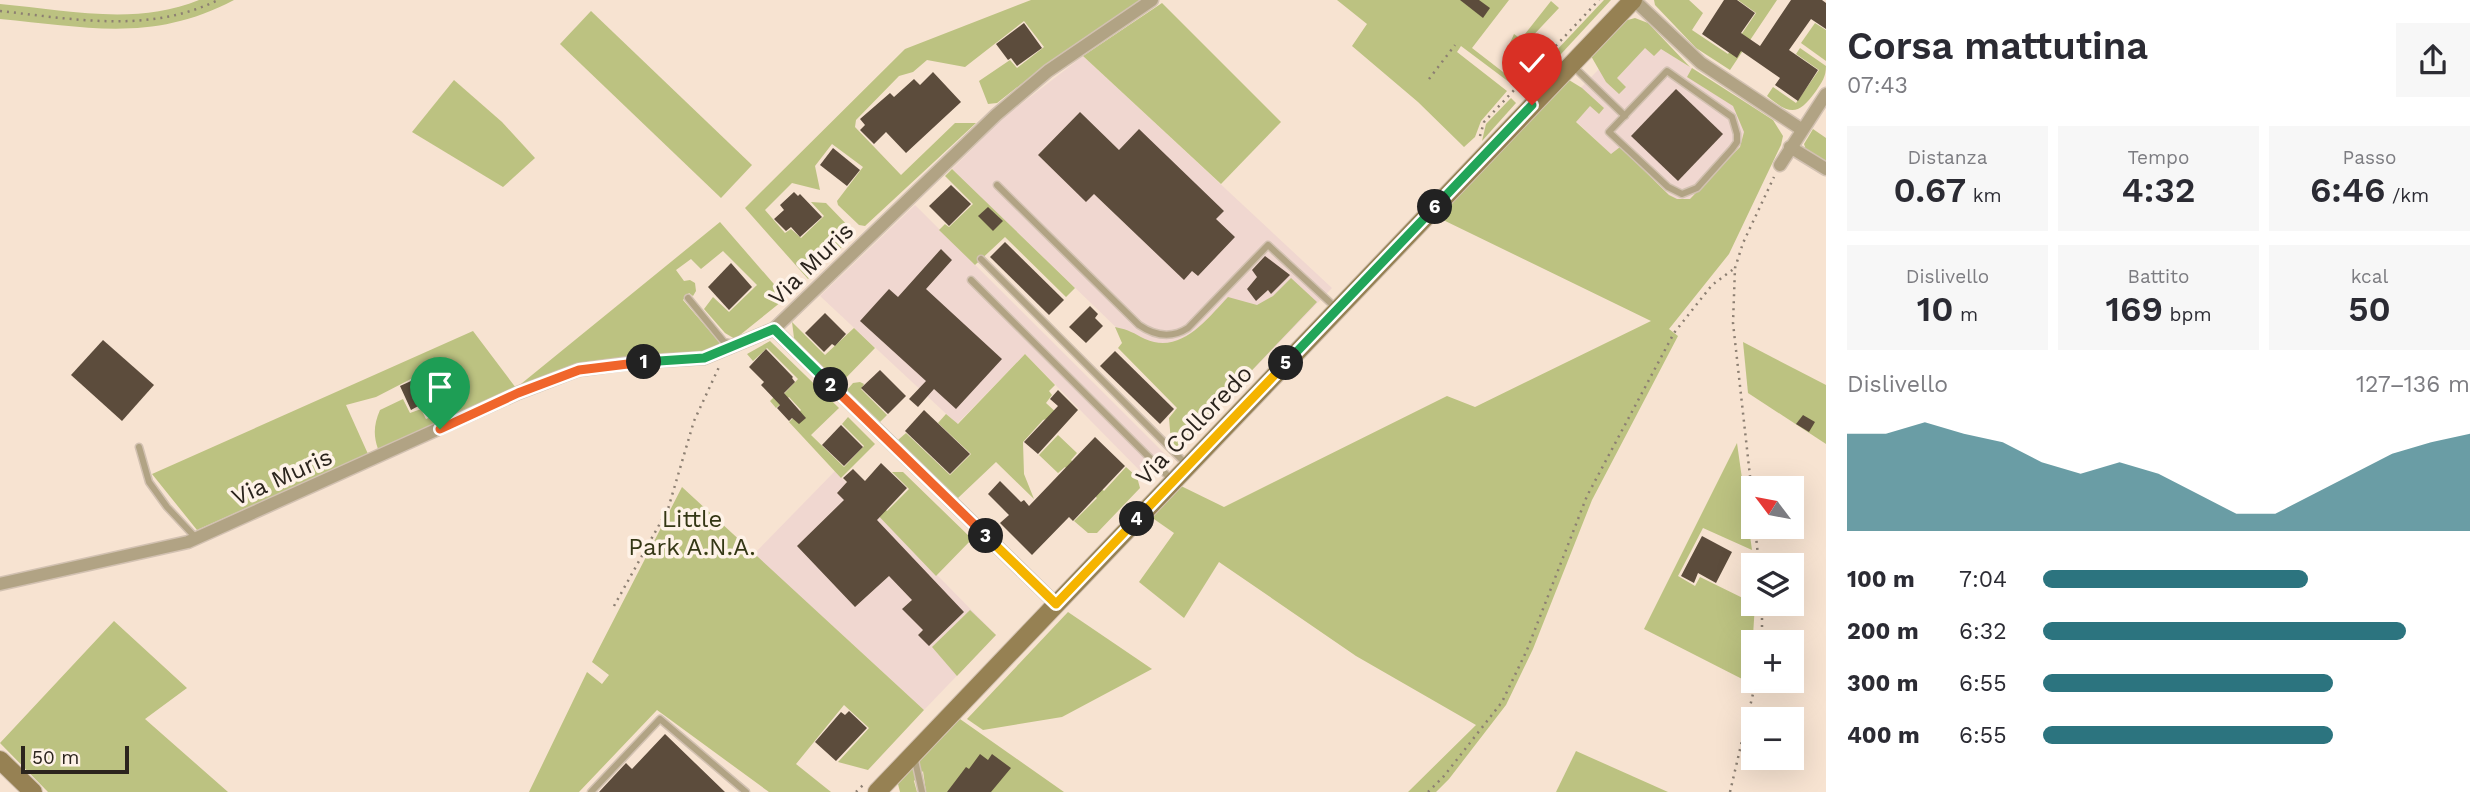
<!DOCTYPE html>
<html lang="it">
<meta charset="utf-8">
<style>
:root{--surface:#fff;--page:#f7f7f7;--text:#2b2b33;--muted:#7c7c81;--accent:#2c747f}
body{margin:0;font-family:"Work Sans",sans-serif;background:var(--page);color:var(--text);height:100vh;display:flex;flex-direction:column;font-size:26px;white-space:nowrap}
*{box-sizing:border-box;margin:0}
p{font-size:23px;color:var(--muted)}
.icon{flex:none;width:38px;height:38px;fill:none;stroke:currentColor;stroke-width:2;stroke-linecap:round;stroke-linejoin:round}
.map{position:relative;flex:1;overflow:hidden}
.details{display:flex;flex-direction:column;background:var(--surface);width:665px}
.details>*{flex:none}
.needle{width:46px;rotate:302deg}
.tools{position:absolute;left:1741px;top:476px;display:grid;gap:14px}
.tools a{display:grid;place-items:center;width:63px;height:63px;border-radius:0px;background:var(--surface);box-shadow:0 7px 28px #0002;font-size:35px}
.scale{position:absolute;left:21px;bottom:18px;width:108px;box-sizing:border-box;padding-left:7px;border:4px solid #2b241d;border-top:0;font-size:19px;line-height:24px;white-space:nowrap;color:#2b241d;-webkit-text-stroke:5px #fef2e7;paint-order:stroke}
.pin{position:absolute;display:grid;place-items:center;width:60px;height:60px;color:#fff;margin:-72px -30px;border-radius:50% 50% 50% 0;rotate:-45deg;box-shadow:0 0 7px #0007}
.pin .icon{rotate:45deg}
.km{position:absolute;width:35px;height:35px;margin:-18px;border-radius:50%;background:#222;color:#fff;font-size:19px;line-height:35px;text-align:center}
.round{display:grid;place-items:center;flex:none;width:74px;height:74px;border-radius:0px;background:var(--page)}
.head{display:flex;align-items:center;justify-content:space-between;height:119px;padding:0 21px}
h1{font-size:38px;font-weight:600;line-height:52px}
.stats{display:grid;grid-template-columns:repeat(3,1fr);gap:10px;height:119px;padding:7px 21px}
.stats div{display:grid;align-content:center;border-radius:0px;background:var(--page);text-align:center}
.stats b{font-size:35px;font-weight:600}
.stats small{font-size:19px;font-weight:400}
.stats p{font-size:19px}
.chart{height:196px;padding:14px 21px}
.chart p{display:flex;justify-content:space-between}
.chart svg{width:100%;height:126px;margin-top:7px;fill:var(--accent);opacity:.7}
ul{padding:0 21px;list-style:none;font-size:23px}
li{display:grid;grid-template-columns:112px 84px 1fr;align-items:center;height:52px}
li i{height:18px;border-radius:9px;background:var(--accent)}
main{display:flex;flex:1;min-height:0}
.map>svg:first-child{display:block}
</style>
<main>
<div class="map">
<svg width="1826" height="792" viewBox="0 0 1826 792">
<rect width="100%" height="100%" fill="#f7e3d1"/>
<g fill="#f0d7d0">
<path d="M1634,32L1760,111L1711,248L1562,108Z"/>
<path d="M1083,56L1332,288L1208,416L952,169L1003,118Z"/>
<path d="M915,205L1169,458L1148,479L1025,354L957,424L820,296Z"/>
<path d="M835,471L996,635L924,710L754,554Z"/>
</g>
<g fill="#bcc281">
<path d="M199,0H234C153,43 87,27 0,19V4C66,10 136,26 199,0Z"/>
<path d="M1031,0H1141L1047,64L997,103L988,104L979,81L1010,60L1017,68L1044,47L1024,21L965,67L927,60L913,72L899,76L856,120L855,127L901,175L955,123H976L865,226L859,225L838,205L837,201L863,167L832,144L815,166L820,190L792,183L765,210L785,233L791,229L801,238L824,216L811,202L826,203L853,231V237L808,279L745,208L905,49Z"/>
<path d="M1337,0H1509L1472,48L1516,82L1513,85L1461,46L1457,52L1507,91L1481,121L1475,137L1464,147L1418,102L1352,46L1367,24Z"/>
<path d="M1604,0H1611L1524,94L1519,90Z"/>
<path d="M1654,0H1689L1703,13L1692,30L1728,54L1756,13L1738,0H1777L1730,70L1696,48L1655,5Z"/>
<path d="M1551,1L1559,8L1526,43L1530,47L1523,53L1515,50L1510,43L1514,34L1521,39Z"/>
<path d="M1162,3L1281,122L1221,184L1083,56Z"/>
<path d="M591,11L752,165L721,198L560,44Z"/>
<path d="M1635,18L1648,23L1690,67L1661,49L1654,56L1645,48L1617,78L1626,87L1619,94L1606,82L1591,56L1624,21Z"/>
<path d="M1815,23L1826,30V61L1801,43Z"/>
<path d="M1800,48L1826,66C1826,77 1822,82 1816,91C1798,116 1790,115 1767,96L1773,87L1796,103L1819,70L1796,54Z"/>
<path d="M1692,68L1773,120L1783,136L1781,145L1729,254L1669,329L1678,336L1592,500L1533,649L1506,705L1449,779L1436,792H1408L1476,725L1356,656L1219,562L1184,618L1139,582L1174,533L1151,517L1181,486L1224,507L1447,396L1475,407L1651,321L1437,217L1569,80L1582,88L1604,108L1599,114L1590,106L1576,122L1611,154L1620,147L1669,195L1677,199H1690L1740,147L1744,132L1733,106L1687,77Z"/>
<path d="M454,80L502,122L535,158L503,187L412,132Z"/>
<path d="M1511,98L1516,103L1482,141L1486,124Z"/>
<path d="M1813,129L1826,138V162L1806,150L1804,144Z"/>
<path d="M952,169L1075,288L1066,297L1005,237L975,265L939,230L945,224L949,227L973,204L945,176Z"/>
<path d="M720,222L786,298L735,339L725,333L704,309L713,297L729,312L757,285L723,251L701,269L691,259L676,270L684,281L690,280L695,283L696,291L693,296L689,293L683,300L719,342V348L698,354L596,362L516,388L378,449C373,435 374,424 380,410L403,399L410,413L421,409L426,419L458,406L438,365L376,397L346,405L368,454L197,530L152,474L473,331L516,388Z"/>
<path d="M1291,278L1317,302L1176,450L1171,442L1169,418L1177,408L1118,348L1122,343L1115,327C1130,330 1133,333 1145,339C1181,355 1207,319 1228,297L1257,305L1273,296Z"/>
<path d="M792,322L825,355L854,328L875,348L840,384L794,338Z"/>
<path d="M770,341L839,408L811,435L844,467L864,446L842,424L848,417L875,444L841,478L789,422L801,410L789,397L776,408L770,401L776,395L780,398L798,379L767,348L753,361L747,354Z"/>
<path d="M1743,342L1826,385V444L1748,393Z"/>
<path d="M1025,354L1055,385L1049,391L1052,395L1046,403L1059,415L1043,420L1023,442L1024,474L1034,499L996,462L958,498L898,440L906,433L950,475L971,454L938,423L946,414L958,424Z"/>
<path d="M860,382L864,384L861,389L887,415L880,422L847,390L853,383Z"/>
<path d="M1058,435L1077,453L1071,460L1104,491L1126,467L1137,477L1140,488L1097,533H1088L1074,521L1097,498L1065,467L1058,473L1039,455Z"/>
<path d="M1737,443L1752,550L1703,528L1678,576L1695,586L1700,577L1755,604L1750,683L1644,629Z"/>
<path d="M892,472H903L972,539L936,576L871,508L877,501L887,511L909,489Z"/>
<path d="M682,487L924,710L868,770L838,762L869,728L844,705L796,764L831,792H769L657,710L579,792H529L587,672L602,684L609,675L592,662Z"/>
<path d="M970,610L996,635L957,676L932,647Z"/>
<path d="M1068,612L1152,669L1062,717L983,730L967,719Z"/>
<path d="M114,621L187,688L145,719L228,792H48L0,743Z"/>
<path d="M960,719L1064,792H926L923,771L914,781L917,792H900L898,784Z"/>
<path d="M1576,751L1668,792H1556Z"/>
</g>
<g fill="#5c4c3c">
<path d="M1460,0H1479L1490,8L1483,18Z"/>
<path d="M1724,0H1737L1755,13L1741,33L1760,46L1791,0H1822L1826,3V29L1811,19L1789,50L1818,70L1798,101L1775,85L1780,78L1741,51L1737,58L1702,34Z"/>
<path d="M1024,23L1042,48L1017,66L1011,58L1008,60L996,44Z"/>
<path d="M933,72L961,102L906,153L886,132L874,144L860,130L865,125L860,119L890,93L894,97L914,79L920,85Z"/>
<path d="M1676,89L1723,134L1678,181L1631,136Z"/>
<path d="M1080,112L1119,150L1139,129L1224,211L1216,219L1235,237L1198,276L1192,271L1184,280L1094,194L1086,202L1038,155Z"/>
<path d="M833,148L860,170L847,186L820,165Z"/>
<path d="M951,185L971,204L949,226L929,206Z"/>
<path d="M794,192L798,196L800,194L822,217L800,237L791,227L786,231L774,219L784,210L780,205Z"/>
<path d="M988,207L1003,221L993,231L978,216Z"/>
<path d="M1005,242L1064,300L1049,315L990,257Z"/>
<path d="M941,249L952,260L926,289L1002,359L956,409L934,389L918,407L909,399L926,381L860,321L889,289L898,297Z"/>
<path d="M1265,256L1290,275L1271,294L1268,290L1256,301L1247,289L1257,277L1252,270Z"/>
<path d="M731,263L752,287L729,310L708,287Z"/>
<path d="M1090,306L1098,314L1095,318L1103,326L1086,343L1069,327Z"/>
<path d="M825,313L846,334L835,346L832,344L824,352L805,333Z"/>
<path d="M103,340L154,385L122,421L71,375Z"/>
<path d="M766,349L793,377L792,378L795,382L784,393L806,418L799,424L792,418L789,421L777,408L780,405L761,385L764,382L749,367Z"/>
<path d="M1115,351L1174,409L1160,424L1100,366Z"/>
<path d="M880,370L906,396L888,414L861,388Z"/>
<path d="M433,371L434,373L439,371L454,404L428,416L422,404L411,410L400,386Z"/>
<path d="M1058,390L1078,410L1038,454L1024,442L1058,406L1050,399Z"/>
<path d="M924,410L970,454L950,474L905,431Z"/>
<path d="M1803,415L1815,422L1809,432L1796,424Z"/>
<path d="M841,425L863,447L844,466L822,445Z"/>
<path d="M1095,437L1125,466L1073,521L1069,517L1032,555L1000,523L1009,515L988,494L1000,481L1021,502L1024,500L1029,506Z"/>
<path d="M881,463L907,488L877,520L964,612L929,646L918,635L923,630L902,609L912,600L889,576L855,607L797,546L844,500L837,493L847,482L843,478L853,469L865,481Z"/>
<path d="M1702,536L1732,552L1716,583L1698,573L1694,583L1681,576Z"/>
<path d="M849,711L867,728L836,761L815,742L841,712L845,715Z"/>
<path d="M665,734L725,792H599L626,763L632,769Z"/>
<path d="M980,754L988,760L992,754L1011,768L991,792H947L966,767L969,769Z"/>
</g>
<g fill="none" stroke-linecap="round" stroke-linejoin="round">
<defs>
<g id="lane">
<path d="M1573,66L1625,116"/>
<path d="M1667,71L1732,117L1737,134V142L1732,149L1697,188L1682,194L1668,187L1609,132Z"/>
<path d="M997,185L1139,325C1155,336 1171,339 1188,328L1268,245L1336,308"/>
<path d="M981,259L1188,466"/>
<path d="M971,280L1172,480"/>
<path d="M688,298L724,342L733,344"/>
<path d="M139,447L149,482L167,507L196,538"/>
<path d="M914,756L922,792"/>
<path d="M591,792L660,719L746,792"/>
</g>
<g id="street">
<path d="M1634,0L1701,63L1801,129"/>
<path d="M1790,147L1826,169"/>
<path d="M1780,165L1826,94"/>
<path d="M774,329L1056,604"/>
<path d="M0,584L188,542L518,393L578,370L638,362L704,358L774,329L996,115L1048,71L1152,0"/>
</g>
<g id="secondary">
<path d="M0,760L33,792"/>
<path d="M877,792L1633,0"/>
</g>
</defs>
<use href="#lane" stroke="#d2c1b1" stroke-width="9"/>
<use href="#street" stroke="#d2c1b1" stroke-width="15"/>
<use href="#secondary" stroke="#d2c1b1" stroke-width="20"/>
<g stroke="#8c7f72" stroke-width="2.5" stroke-dasharray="2 5" stroke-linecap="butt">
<path d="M0,11C74,19 149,34 218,0"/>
<path d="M1429,79L1455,45"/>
<path d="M1480,136L1484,122L1599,0"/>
<path d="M1754,512L1733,323L1735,268L1743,243L1774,177"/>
<path d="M1755,527L1759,565"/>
<path d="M1762,604V642"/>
<path d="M614,606L668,509L694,421L719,367"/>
<path d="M856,792L863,785"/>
<path d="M1428,792L1444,776L1502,702L1527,650L1587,496L1674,333L1712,285L1735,268"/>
<path d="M1730,792L1756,681"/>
</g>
<use href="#lane" stroke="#b1a384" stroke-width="6"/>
<use href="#street" stroke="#b1a384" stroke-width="12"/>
<use href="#secondary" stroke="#968153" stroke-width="18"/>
</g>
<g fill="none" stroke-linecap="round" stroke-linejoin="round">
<defs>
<path id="split-1" d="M440,429L518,393L579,370L644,362"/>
<path id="split-2" d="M644,362L704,358L774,329L831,385"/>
<path id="split-3" d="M831,385L986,536"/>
<path id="split-4" d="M986,536L1056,604L1137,519"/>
<path id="split-5" d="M1137,519L1286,363"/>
<path id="split-6" d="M1286,363L1435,207"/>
<path id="split-7" d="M1435,207L1532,105"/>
</defs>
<use href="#split-1" stroke="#fff" stroke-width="14"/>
<use href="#split-2" stroke="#fff" stroke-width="14"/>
<use href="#split-3" stroke="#fff" stroke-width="14"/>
<use href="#split-4" stroke="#fff" stroke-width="14"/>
<use href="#split-5" stroke="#fff" stroke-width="14"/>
<use href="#split-6" stroke="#fff" stroke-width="14"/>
<use href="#split-7" stroke="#fff" stroke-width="14"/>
<use href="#split-1" stroke="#f0652b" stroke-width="9"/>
<use href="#split-2" stroke="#22a559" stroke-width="9"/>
<use href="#split-3" stroke="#f0652b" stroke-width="9"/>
<use href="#split-4" stroke="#f5b400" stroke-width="9"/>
<use href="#split-5" stroke="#f5b400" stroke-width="9"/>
<use href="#split-6" stroke="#22a559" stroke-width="9"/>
<use href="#split-7" stroke="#22a559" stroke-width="9"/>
</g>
<g text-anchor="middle" stroke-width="7" stroke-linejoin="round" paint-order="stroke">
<g font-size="24" fill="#2b241d" stroke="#fef2e7">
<text transform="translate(811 264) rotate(-44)" y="8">Via Muris</text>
<text transform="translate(1194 425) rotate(-46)" y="8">Via Colloredo</text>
<text transform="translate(282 477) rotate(-24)" y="8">Via Muris</text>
</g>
<g font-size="24" fill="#343715" stroke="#fef2e7">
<text x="692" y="527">Little<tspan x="692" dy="28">Park A.N.A.</tspan></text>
</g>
</g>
</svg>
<div class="tools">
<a><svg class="needle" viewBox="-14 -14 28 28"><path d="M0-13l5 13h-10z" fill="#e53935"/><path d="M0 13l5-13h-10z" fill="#7c7c81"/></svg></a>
<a><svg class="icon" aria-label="layers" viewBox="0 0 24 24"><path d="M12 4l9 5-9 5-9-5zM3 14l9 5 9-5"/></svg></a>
<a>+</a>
<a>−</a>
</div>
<div class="scale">50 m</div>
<div class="pin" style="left:440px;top:429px;background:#1e9e55"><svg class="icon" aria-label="arrive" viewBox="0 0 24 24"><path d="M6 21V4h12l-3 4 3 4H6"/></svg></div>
<div class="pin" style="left:1532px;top:105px;background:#d93025"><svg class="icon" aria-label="check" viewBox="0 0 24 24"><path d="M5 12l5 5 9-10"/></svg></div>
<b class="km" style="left:644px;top:362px">1</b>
<b class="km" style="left:831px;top:385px">2</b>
<b class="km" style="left:986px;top:536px">3</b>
<b class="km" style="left:1137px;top:519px">4</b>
<b class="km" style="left:1286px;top:363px">5</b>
<b class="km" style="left:1435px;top:207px">6</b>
</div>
<section class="details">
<div class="head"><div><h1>Corsa mattutina</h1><p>07:43</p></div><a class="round"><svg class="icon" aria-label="share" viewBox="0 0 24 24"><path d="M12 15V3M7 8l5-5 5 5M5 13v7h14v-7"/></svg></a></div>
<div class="stats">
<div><p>Distanza</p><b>0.67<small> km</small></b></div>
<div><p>Tempo</p><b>4:32</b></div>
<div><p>Passo</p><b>6:46<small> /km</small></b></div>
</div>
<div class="stats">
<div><p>Dislivello</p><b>10<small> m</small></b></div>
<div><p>Battito</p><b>169<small> bpm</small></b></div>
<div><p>kcal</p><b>50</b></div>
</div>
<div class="chart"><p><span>Dislivello</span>127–136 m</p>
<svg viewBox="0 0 160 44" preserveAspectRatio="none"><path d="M0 44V10L10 10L20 6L30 10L40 13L50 20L60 24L70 20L80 24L90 31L100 38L110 38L120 31L130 24L140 17L150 13L160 10V44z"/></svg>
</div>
<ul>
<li><b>100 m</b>7:04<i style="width:62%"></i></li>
<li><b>200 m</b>6:32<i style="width:85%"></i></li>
<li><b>300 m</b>6:55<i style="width:68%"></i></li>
<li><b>400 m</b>6:55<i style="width:68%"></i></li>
</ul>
</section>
</main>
